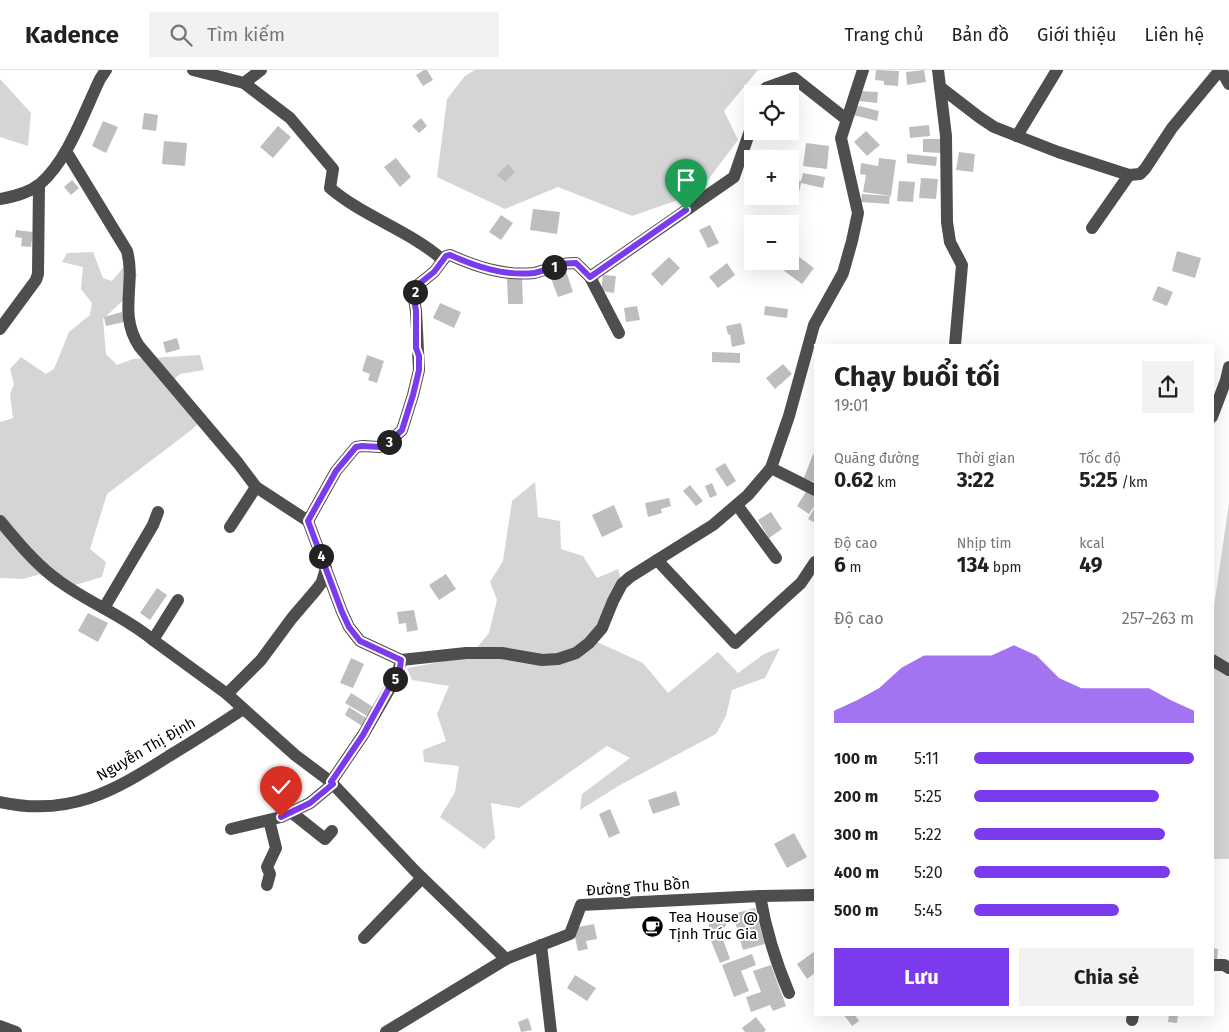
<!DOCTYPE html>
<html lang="vi">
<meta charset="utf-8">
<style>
:root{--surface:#fff;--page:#f2f2f2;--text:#202124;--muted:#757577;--line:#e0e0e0;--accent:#7c3aed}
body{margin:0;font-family:"Fira Sans",sans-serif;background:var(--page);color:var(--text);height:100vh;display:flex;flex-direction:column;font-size:19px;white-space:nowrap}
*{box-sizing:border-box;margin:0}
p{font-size:16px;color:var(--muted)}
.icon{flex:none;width:28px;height:28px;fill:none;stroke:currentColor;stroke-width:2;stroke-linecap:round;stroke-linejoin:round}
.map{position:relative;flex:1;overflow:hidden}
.panel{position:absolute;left:814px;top:274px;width:400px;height:672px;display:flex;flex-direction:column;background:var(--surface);border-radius:0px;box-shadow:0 5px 20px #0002}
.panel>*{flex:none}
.fabs{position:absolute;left:744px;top:15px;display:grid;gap:10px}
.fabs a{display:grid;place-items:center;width:55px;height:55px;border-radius:0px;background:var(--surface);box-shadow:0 5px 20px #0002;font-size:25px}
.pin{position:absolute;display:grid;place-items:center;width:42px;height:42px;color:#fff;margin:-51px -21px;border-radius:50% 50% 50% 0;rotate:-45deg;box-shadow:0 0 5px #0007}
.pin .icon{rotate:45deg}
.km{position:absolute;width:25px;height:25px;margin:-12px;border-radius:50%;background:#222;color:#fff;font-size:14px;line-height:25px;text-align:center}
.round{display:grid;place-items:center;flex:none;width:52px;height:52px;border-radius:0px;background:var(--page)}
.overview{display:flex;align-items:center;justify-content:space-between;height:85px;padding:0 20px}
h1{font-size:28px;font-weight:700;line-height:38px}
.stats{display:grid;grid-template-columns:repeat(3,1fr);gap:8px;height:85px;padding:5px 20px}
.stats div{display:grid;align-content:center}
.stats b{font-size:21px;font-weight:700}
.stats small{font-size:14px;font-weight:400}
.stats p{font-size:14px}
.chart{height:140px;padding:10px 20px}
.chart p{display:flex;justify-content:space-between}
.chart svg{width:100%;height:90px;margin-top:5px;fill:var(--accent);opacity:.7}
.primary-button{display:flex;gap:10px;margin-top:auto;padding:10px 20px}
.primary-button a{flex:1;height:58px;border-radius:0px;background:var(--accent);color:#fff;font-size:20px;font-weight:700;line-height:58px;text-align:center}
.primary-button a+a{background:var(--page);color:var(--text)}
ul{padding:0 20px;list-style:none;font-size:16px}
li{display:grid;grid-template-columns:80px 60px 1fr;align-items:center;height:38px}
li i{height:12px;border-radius:6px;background:var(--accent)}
header{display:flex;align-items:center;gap:30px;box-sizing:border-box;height:70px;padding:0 25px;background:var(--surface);border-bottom:1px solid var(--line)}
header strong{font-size:24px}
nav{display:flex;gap:28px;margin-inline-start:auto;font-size:18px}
.search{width:350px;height:45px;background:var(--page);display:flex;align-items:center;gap:12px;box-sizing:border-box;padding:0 18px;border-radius:0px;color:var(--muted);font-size:19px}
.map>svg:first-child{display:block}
</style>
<header>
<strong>Kadence</strong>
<div class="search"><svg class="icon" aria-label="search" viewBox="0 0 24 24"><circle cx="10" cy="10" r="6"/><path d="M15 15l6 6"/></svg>Tìm kiếm</div>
<nav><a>Trang chủ</a><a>Bản đồ</a><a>Giới thiệu</a><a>Liên hệ</a></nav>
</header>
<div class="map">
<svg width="1229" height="962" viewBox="0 0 1229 962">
<rect width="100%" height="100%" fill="#fff"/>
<g fill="#d5d5d5">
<path d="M475,0H758L724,41L738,70L698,123L632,146L558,117L505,139L437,107L447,29L465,6Z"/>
<path d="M0,9L31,43L28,76L0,67Z"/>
<path d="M93,182L103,208L112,211L123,198L137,204L131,223L103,249L106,284L117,295L133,289L200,285L204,300L180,304L170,313L204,346L194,358L107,424L90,479L106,492L102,507L75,515L41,504L23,509L0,508V352L13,348L10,324L14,314L10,299L21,287L46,304L54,299L69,262L90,245L92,233L81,219L83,197L62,192L67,183Z"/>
<path d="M535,412L538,447L560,451L561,479L583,486L597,508L618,499L623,516L595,571L643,593L668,623L718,582L738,603L764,584L780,578L765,608L732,620L726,646L716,664L620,715L580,740L582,724L630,688L607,676L519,738L491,733L495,768L484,779L440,747L455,722L459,696L424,692L423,680L446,671L437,644L449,616L412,610L407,598L469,587L489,563L497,530L490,512L503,491L512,431Z"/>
<path d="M1229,433V789H1213L1212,550Z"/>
</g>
<g fill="#bebebe">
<path d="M424,0H427L433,10L423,16L416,5Z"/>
<path d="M876,0L899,1L898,16L884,15V11L875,10Z"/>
<path d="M924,0L926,12L907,15L906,2Z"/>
<path d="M860,21L878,22L877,33L859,31Z"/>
<path d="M855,35L879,41L877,51L853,45Z"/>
<path d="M144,43L158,45L156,61L142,59Z"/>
<path d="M421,48L427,56L419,63L412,56Z"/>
<path d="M103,51L118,57L106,83L92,76Z"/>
<path d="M929,55L930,66L910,68L909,57Z"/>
<path d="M278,56L291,67L273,88L260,77Z"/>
<path d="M866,61L880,75L867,86L854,72Z"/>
<path d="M923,69H942L941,83L923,82Z"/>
<path d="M164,71L187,73L185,96L162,94Z"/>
<path d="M806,73L829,76L827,99L803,96Z"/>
<path d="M959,82L975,84L973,102L956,100Z"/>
<path d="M907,84L937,87L936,96L907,93Z"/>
<path d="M396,88L411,107L400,117L384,97Z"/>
<path d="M879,88L896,90L891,126L863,122L866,105L860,104L861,93L878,96Z"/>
<path d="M508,94L515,102L505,112L497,105Z"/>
<path d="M790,98L794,99L792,109L801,111L803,103L825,107L823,118L801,113L797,132L783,130L784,126H790Z"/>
<path d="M921,108L938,109L936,129L919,128Z"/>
<path d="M72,110L79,118L71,125L64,117Z"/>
<path d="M899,111L915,112L913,132L897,131Z"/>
<path d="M862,124L890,126L889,134L861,132Z"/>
<path d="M533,139L560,142L557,164L530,160Z"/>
<path d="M501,145L513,153L501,170L489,162Z"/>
<path d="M710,155L719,173L708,178L699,160Z"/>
<path d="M16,160L33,162L31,177L21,176L22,168L15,167Z"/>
<path d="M1177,181L1201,188L1195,208L1172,201Z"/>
<path d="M795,184L814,198L802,214L783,200Z"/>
<path d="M669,187L680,198L662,216L651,204Z"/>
<path d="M727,193L735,205L718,218L709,207Z"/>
<path d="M565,198L573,222L558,227L549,203Z"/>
<path d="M603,205L616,206L614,223L601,221Z"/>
<path d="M507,208H522L523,234H508Z"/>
<path d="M1158,216L1173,222L1167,236L1152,230Z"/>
<path d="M440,233L461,242L454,258L433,248Z"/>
<path d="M637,236L640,250L626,252L624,238Z"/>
<path d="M765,236L788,239L787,248L764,245Z"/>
<path d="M122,242L124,252L106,256L104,247Z"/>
<path d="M741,253L745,274L732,277L730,264L728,265L726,256Z"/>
<path d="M177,268L180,279L166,283L163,272Z"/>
<path d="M712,282L740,283V293L712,292Z"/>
<path d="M367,285L384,291L377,313L368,310L370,304L362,301Z"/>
<path d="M783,294L792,304L775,319L766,308Z"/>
<path d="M813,384L815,385L814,412L804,408Z"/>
<path d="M725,393L736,411L727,417L715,399Z"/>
<path d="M712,413L717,425L710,428L705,416Z"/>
<path d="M690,415L703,431L696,436L683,421Z"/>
<path d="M807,420L815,426V435L809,444L797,436Z"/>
<path d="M669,428L671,436L661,439L662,443L648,447L645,433Z"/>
<path d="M614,435L623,457L602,467L592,445Z"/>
<path d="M815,437V453L808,449Z"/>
<path d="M771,442L782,459L769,468L758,450Z"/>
<path d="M446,504L456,519L439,530L429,515Z"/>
<path d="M157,518L167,525L150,550L140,543Z"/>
<path d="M414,540L418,560L407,562L406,553L399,554L397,542Z"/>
<path d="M88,543L108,553L98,572L78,561Z"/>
<path d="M351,588L364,594L353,618L340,613Z"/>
<path d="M351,623L373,637L367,646L345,633Z"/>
<path d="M349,637L366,648L362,656L345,645Z"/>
<path d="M676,721L680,735L653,744L648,730Z"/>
<path d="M610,739L620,763L609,768L599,744Z"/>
<path d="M794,763L807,787L787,798L774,774Z"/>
<path d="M755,838L765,874L743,880L733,844Z"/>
<path d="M716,842L729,850L721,863L708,856Z"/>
<path d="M594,854L597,869L586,871L588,879L578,881L573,858Z"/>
<path d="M722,867L730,889L720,893L711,871Z"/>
<path d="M1212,878L1218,879L1217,890L1212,889Z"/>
<path d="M815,881V903L807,909L797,894Z"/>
<path d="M752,884L756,895L741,901L749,921L734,927L722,895Z"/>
<path d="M771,895L786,936L773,941L770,935L751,942L746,927L761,922L753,901Z"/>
<path d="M575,905L596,918L587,931L567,918Z"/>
<path d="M844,945H855L859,951L852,956Z"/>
<path d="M1169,945H1178L1177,953L1168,952Z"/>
<path d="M756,947L766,960L764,962H745L742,958Z"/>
<path d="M528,948L532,960L521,962L518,952Z"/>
</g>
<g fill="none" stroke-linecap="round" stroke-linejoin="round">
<g stroke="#4e4e4e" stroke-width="12">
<path d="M193,0L244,13L290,48L333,99L330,118C364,147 409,160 443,190"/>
<path d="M938,0L946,66L947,152L950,172L962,195L955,275"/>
<path d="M1221,0L1229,14"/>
<path d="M244,13L261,0"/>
<path d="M940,17L979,47L994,57L1058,82L1129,105L1140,104L1145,99L1172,58L1220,0"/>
<path d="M764,24L766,18L794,8L846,49"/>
<path d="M1017,66L1057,0"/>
<path d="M66,81L127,181C136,214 118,244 139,276L238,393L256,417L308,451L336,401L356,377L363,376L379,377L388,373L402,360L413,325L419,300L416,241L414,229L415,221L419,214L434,202L446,186L450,185C477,197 504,206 534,203C544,201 551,197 560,195C565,193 571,193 576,193L590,207L619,263"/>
<path d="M0,129C12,127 30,122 40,114C68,90 84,42 100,9L106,0"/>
<path d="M1092,158L1129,105"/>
<path d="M590,207L734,107L752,55"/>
<path d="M0,259L36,210L38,204L39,115"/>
<path d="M1212,347L1226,310L1229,297"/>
<path d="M771,398L815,420"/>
<path d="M737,435L776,488"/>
<path d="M0,451C18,472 36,495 59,511C89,533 124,546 153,570"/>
<path d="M308,451L342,542L349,557L360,571L401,590L466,583H502L542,590L558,589L576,583L589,573L602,558L613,531L622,514L630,507L713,455L748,425L771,398L789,346L814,255L843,203L852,171L858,143L841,68L863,0"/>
<path d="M230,457L256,417"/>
<path d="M657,490L735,573L801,513L815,492"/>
<path d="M178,530L153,570L227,624L295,685L331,712L416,802L506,889"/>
<path d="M104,538L153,455L158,442"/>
<path d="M1212,590L1229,600"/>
<path d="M227,624L261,590L292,548L316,520L322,512L326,498"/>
<path d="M331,712L363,665L397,606L401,590"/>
<path d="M0,732C69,747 113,722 169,686C194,671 219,655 243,639"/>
<path d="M291,742L325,769L332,761"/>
<path d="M231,759L281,747L310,733L333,714"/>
<path d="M267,815L270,804L267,797L276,778L269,750"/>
<path d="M760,826C766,861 775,890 789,923"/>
<path d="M364,868L422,808"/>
<path d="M541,875L551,962"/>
<path d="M1212,895H1224L1229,898"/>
<path d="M1132,950L1133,945"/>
<path d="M0,956L16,962"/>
<path d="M386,962L506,889L570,864L581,835L760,826L815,825"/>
</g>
</g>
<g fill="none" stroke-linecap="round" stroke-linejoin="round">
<defs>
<path id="route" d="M281,747L310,733L333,714L331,712L363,665L400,598L401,590L360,571L349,557L342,542L308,451L336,401L356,377L362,376L380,377L388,373L402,360L413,325L419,300V286L416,278V241L414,229L415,221L419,214L434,202L446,186L450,185C477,197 504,206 534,203C544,201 551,197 560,195C565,193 571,193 576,193L590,207L686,140"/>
</defs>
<use href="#route" stroke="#fff" stroke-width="10"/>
<use href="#route" stroke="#7c3aed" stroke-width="6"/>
</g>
<defs>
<symbol id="cafe-disc" viewBox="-11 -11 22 22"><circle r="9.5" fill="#000" stroke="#fff"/><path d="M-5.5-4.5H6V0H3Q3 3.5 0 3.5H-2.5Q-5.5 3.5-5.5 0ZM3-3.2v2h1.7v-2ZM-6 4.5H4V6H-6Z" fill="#fff"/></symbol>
</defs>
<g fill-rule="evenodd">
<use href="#cafe-disc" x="640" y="844" width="25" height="25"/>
</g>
<g text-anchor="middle" stroke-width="4" stroke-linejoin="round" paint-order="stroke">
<g font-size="15" fill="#000" stroke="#fff">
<text transform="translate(146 679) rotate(-30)" y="5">Nguyễn Thị Định</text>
<text transform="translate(638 817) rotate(-4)" y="5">Đường Thu Bồn</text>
</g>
<g font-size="15" fill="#000" stroke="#fff" text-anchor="start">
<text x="669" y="852">Tea House @<tspan x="669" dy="17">Tịnh Trúc Gia</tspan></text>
</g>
</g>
</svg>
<div class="fabs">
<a><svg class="icon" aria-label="locate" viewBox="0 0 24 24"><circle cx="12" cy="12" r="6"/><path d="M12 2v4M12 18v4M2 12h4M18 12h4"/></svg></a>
<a>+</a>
<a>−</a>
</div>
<div class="pin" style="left:686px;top:140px;background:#1e9e55"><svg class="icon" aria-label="arrive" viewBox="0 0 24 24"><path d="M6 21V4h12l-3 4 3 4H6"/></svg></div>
<div class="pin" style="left:281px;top:747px;background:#d93025"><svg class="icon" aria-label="check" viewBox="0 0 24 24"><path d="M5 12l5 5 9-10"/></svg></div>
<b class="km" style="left:554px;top:197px">1</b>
<b class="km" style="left:415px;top:222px">2</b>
<b class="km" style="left:389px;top:372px">3</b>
<b class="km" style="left:321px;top:486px">4</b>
<b class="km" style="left:395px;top:609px">5</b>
<section class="panel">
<div class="overview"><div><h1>Chạy buổi tối</h1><p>19:01</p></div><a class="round"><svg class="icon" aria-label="share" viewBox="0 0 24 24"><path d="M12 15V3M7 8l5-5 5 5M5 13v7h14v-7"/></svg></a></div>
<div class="stats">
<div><p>Quãng đường</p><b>0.62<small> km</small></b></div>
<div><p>Thời gian</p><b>3:22</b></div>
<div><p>Tốc độ</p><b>5:25<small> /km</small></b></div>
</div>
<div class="stats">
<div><p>Độ cao</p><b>6<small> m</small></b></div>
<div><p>Nhịp tim</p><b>134<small> bpm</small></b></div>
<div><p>kcal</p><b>49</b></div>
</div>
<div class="chart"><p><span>Độ cao</span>257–263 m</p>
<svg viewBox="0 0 160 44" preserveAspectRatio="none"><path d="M0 44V38L10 33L20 27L30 17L40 11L50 11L60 11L70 11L80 6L90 11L100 22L110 27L120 27L130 27L140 27L150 33L160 38V44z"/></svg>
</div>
<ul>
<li><b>100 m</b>5:11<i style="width:100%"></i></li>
<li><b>200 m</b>5:25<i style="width:84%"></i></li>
<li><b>300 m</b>5:22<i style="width:87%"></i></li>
<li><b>400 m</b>5:20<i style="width:89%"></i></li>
<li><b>500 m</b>5:45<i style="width:66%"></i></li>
</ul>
<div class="primary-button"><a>Lưu</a><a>Chia sẻ</a></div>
</section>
</div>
